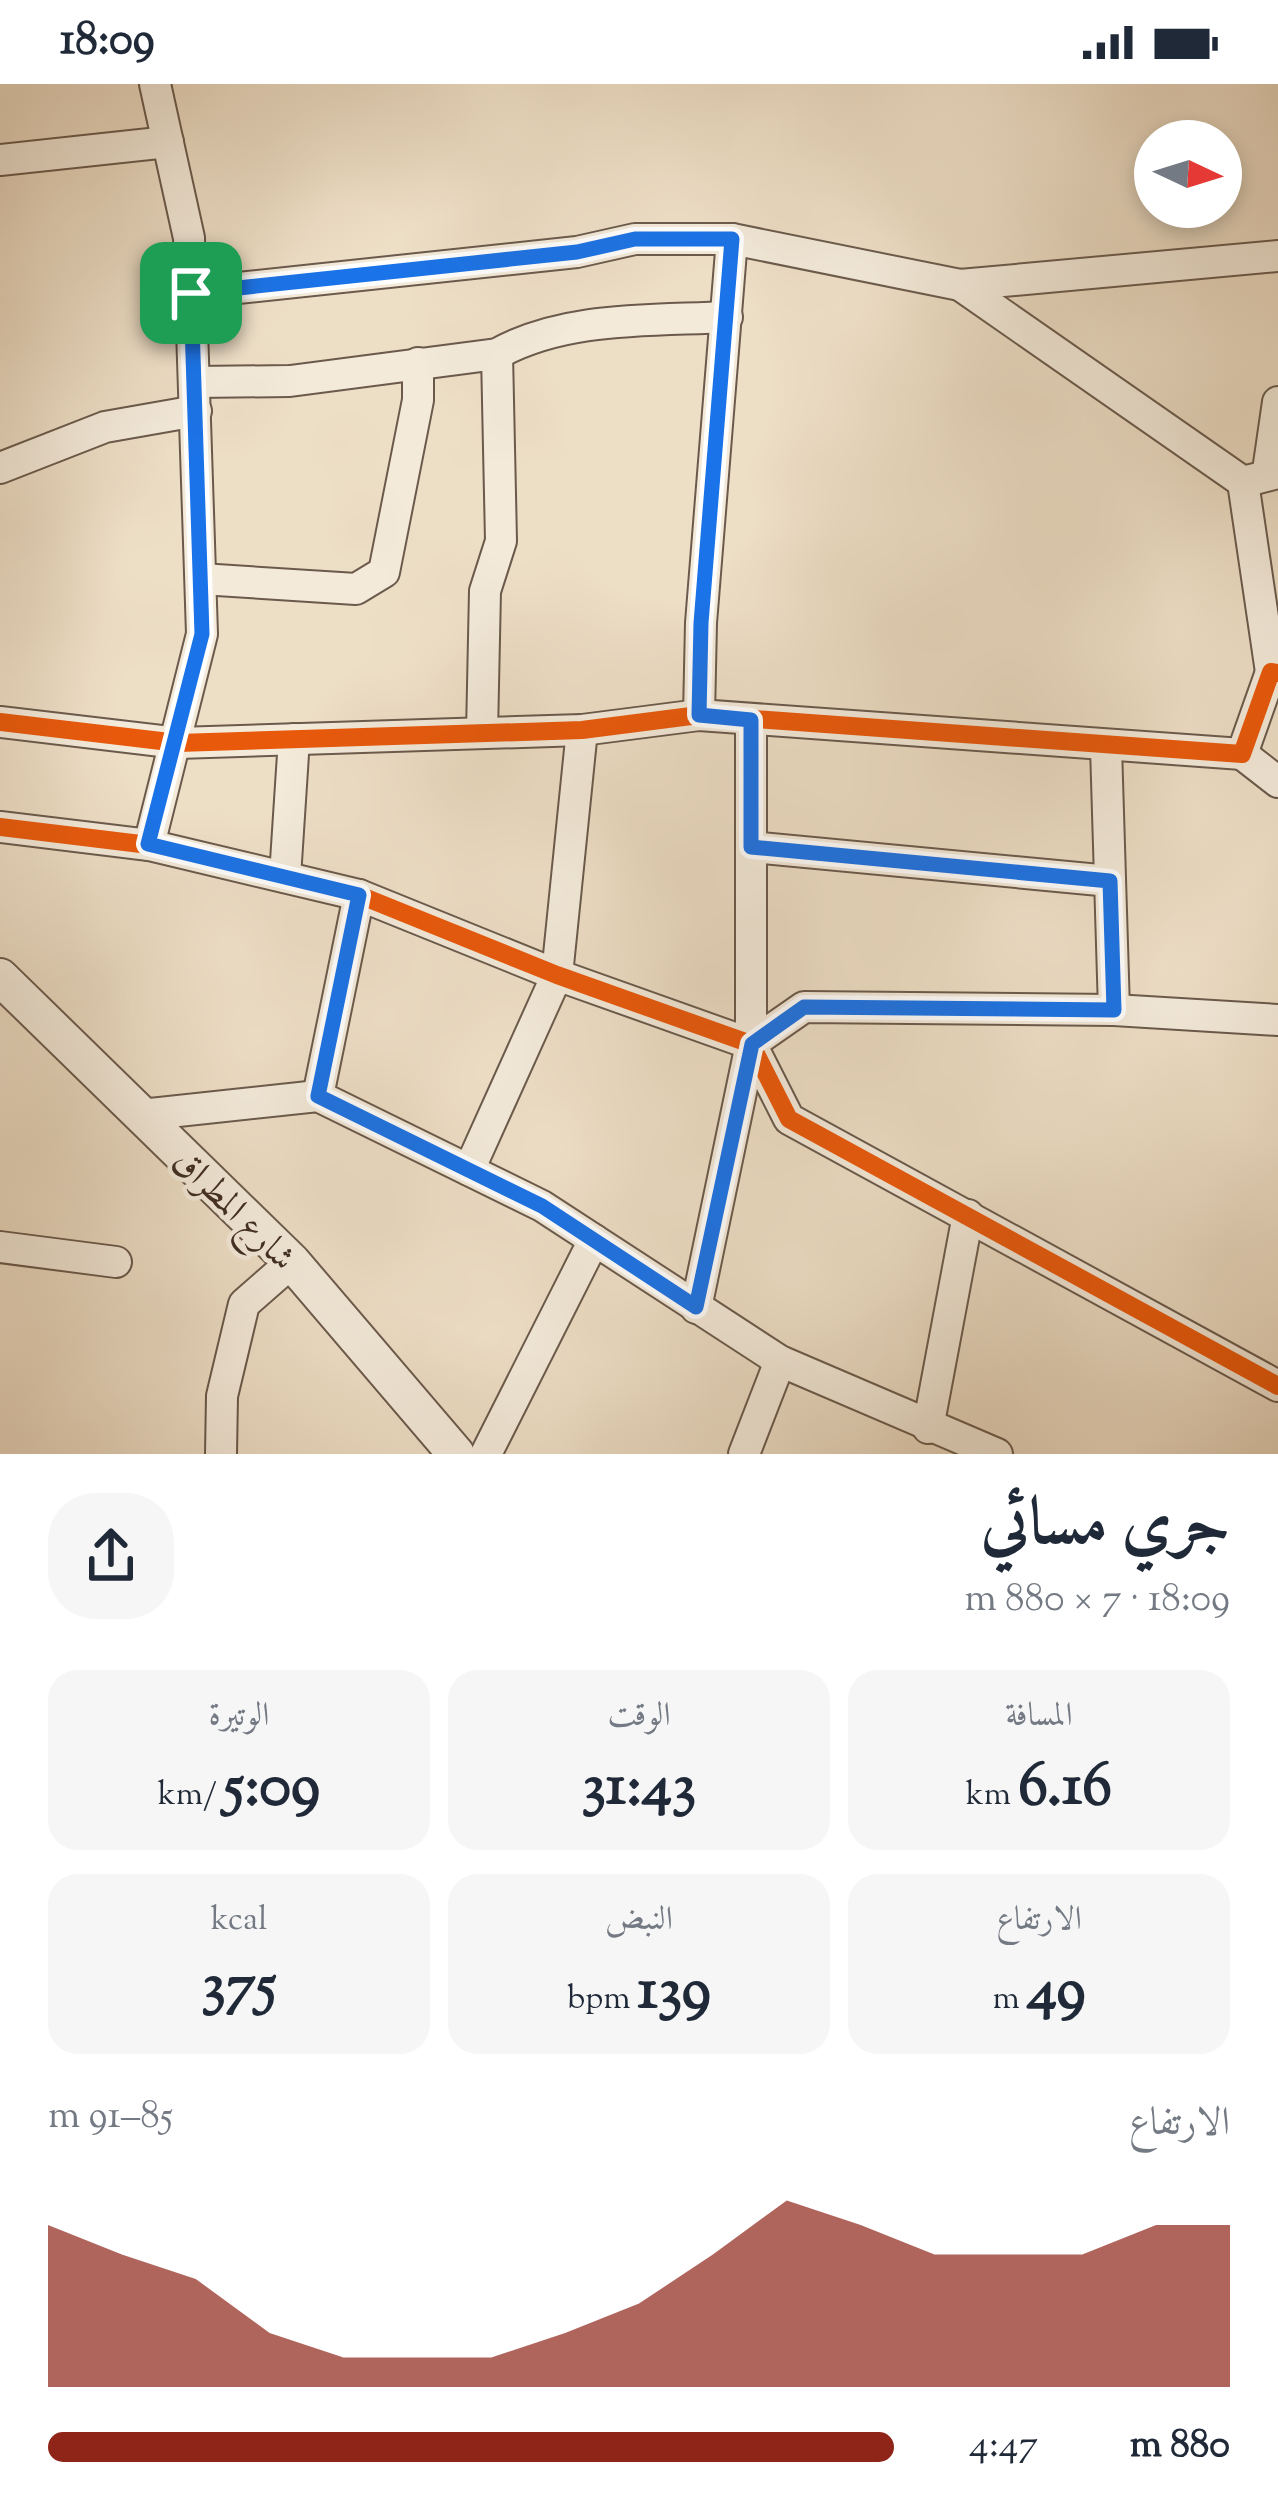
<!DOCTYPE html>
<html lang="ar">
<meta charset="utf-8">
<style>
:root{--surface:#fff;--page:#f6f6f7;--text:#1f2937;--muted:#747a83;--accent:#8f2418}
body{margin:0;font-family:"Sorts Mill Goudy",Amiri,serif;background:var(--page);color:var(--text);direction:rtl;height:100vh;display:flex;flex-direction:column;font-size:45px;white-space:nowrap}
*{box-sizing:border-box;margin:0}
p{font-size:39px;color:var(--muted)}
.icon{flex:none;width:66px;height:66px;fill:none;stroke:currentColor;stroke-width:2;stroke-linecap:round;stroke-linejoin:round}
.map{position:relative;height:1370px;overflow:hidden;direction:ltr}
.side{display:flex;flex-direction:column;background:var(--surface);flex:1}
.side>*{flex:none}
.needle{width:78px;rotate:94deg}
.fabs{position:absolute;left:1134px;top:36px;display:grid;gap:24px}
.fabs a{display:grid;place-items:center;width:108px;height:108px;border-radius:50%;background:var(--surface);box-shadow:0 6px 18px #0003;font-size:60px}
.pin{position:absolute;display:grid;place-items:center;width:102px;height:102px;color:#fff;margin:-51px;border-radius:24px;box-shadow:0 6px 18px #0006}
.round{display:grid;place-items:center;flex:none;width:126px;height:126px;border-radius:48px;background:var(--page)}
.overview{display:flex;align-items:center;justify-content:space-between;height:204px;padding:0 48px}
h1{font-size:66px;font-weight:700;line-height:90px}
.figures{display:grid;grid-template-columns:repeat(3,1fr);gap:18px;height:204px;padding:12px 48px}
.figures div{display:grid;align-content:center;border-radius:30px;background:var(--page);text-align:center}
.figures b{font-size:60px;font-weight:700}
.figures small{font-size:33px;font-weight:400}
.figures p{font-size:33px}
.chart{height:336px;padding:24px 48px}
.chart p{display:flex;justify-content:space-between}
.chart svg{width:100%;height:216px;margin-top:12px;fill:var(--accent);opacity:.7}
ul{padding:0 48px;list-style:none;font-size:39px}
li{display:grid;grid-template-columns:192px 144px 1fr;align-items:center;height:90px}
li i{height:30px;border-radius:15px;background:var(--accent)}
.status{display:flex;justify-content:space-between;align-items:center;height:84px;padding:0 60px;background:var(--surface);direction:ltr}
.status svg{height:33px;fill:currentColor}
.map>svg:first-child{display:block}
</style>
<div class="status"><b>18:09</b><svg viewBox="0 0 49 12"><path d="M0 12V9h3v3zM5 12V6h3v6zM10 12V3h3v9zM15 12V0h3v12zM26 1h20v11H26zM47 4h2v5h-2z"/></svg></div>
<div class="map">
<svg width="1278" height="1370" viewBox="0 0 1278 1370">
<rect width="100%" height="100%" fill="#eddec6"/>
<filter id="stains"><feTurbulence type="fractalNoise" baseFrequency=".00167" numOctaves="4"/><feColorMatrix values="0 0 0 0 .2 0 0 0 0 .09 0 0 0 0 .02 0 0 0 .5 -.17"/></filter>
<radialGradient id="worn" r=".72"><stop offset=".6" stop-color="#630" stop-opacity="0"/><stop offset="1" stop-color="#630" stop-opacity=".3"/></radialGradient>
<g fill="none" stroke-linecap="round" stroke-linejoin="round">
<defs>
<g id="minor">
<path d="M0,76L168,58"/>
<path d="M960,201L1243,398L1278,389"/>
<path d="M191,209L577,168L635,155H732L960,201L1278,172"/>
<path d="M195,298L290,297L497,270C565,232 650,237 727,233"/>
<path d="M0,384L105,343L196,327"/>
<path d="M1268,387L1278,318"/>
<path d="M1243,398L1271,588"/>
<path d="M201,495L356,505L384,488L418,316V279"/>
<path d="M699,631L701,539L732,155"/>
<path d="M0,638L178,659L582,646L699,631L1242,670L1271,588L1278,589"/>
<path d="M482,649L485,507L501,457L497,270"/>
<path d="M1106,663L1114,926"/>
<path d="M1242,670L1278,698"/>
<path d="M0,743L149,761L359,811L557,891L751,960L789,1035L1278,1302"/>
<path d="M149,761L202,550L189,154L155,0"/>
<path d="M751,763L1110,797"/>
<path d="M285,793L294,655"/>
<path d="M751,960L804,923L1114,926L1278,936"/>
<path d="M318,1012L359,811"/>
<path d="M141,1031L318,1012L542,1122L780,1277L997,1370"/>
<path d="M469,1086L557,891L582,646"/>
<path d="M0,1163L116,1178"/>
<path d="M696,1224L751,960V636"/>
<path d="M928,1344L968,1131"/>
<path d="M221,1370L222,1312L244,1220L292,1178"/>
<path d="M486,1370L594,1156"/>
<path d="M744,1370L780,1277"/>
</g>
<path id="tertiary" d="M0,893L292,1178L456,1370"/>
</defs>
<use href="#minor" stroke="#6b5a4c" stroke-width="34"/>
<use href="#tertiary" stroke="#6b5a4c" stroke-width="40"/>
<use href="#minor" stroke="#f3eada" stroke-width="30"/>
<use href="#tertiary" stroke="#f3eada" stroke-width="36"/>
<defs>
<g id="cycleway">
<path d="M0,638L178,659L582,646L699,631L1242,670L1271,588L1278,589"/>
<path d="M0,743L149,761L359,811L557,891L751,960L789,1035L1278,1302"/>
</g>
</defs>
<use href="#cycleway" stroke="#f3eada" stroke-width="26"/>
<use href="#cycleway" stroke="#e8590c" stroke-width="18"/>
</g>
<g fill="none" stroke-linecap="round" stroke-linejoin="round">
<defs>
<path id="route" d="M635,155H732L701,539L699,631L751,636V763L1110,797L1114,926L804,923L752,960L696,1223L542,1122L318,1012L359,811L148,760L202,550L191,209L577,168Z"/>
</defs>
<use href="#route" stroke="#fff" stroke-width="24"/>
<use href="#route" stroke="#1a73e8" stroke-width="15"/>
</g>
<g text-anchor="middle" stroke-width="9" stroke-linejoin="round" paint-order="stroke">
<g font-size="36" fill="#402e23" stroke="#f3eada">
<text transform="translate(236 1124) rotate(45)" y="13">شارع المطراق</text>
</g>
</g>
<rect width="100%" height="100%" filter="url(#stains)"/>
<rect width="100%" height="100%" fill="url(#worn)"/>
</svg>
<div class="fabs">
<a><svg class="needle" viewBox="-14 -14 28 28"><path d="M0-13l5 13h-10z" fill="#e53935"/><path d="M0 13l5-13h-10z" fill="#747a83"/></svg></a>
</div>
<div class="pin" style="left:191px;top:209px;background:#1e9e55"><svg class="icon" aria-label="arrive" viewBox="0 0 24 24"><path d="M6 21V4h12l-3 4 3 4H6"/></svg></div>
</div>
<section class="side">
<div class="overview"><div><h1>جري مسائي</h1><p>18:09 · 7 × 880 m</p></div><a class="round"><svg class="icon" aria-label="share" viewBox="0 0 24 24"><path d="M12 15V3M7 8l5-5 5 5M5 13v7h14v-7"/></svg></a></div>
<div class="figures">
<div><p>المسافة</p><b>6.16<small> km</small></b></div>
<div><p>الوقت</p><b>31:43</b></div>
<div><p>الوتيرة</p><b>5:09<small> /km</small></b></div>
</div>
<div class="figures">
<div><p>الارتفاع</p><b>49<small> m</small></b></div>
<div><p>النبض</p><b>139<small> bpm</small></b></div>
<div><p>kcal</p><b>375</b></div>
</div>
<div class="chart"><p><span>الارتفاع</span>85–91 m</p>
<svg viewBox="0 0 160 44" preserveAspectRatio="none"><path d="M0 44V11L10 17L20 22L30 33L40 38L50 38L60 38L70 33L80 27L90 17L100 6L110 11L120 17L130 17L140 17L150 11L160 11V44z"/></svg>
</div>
<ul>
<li><b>880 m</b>4:47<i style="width:100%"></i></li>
</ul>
</section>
